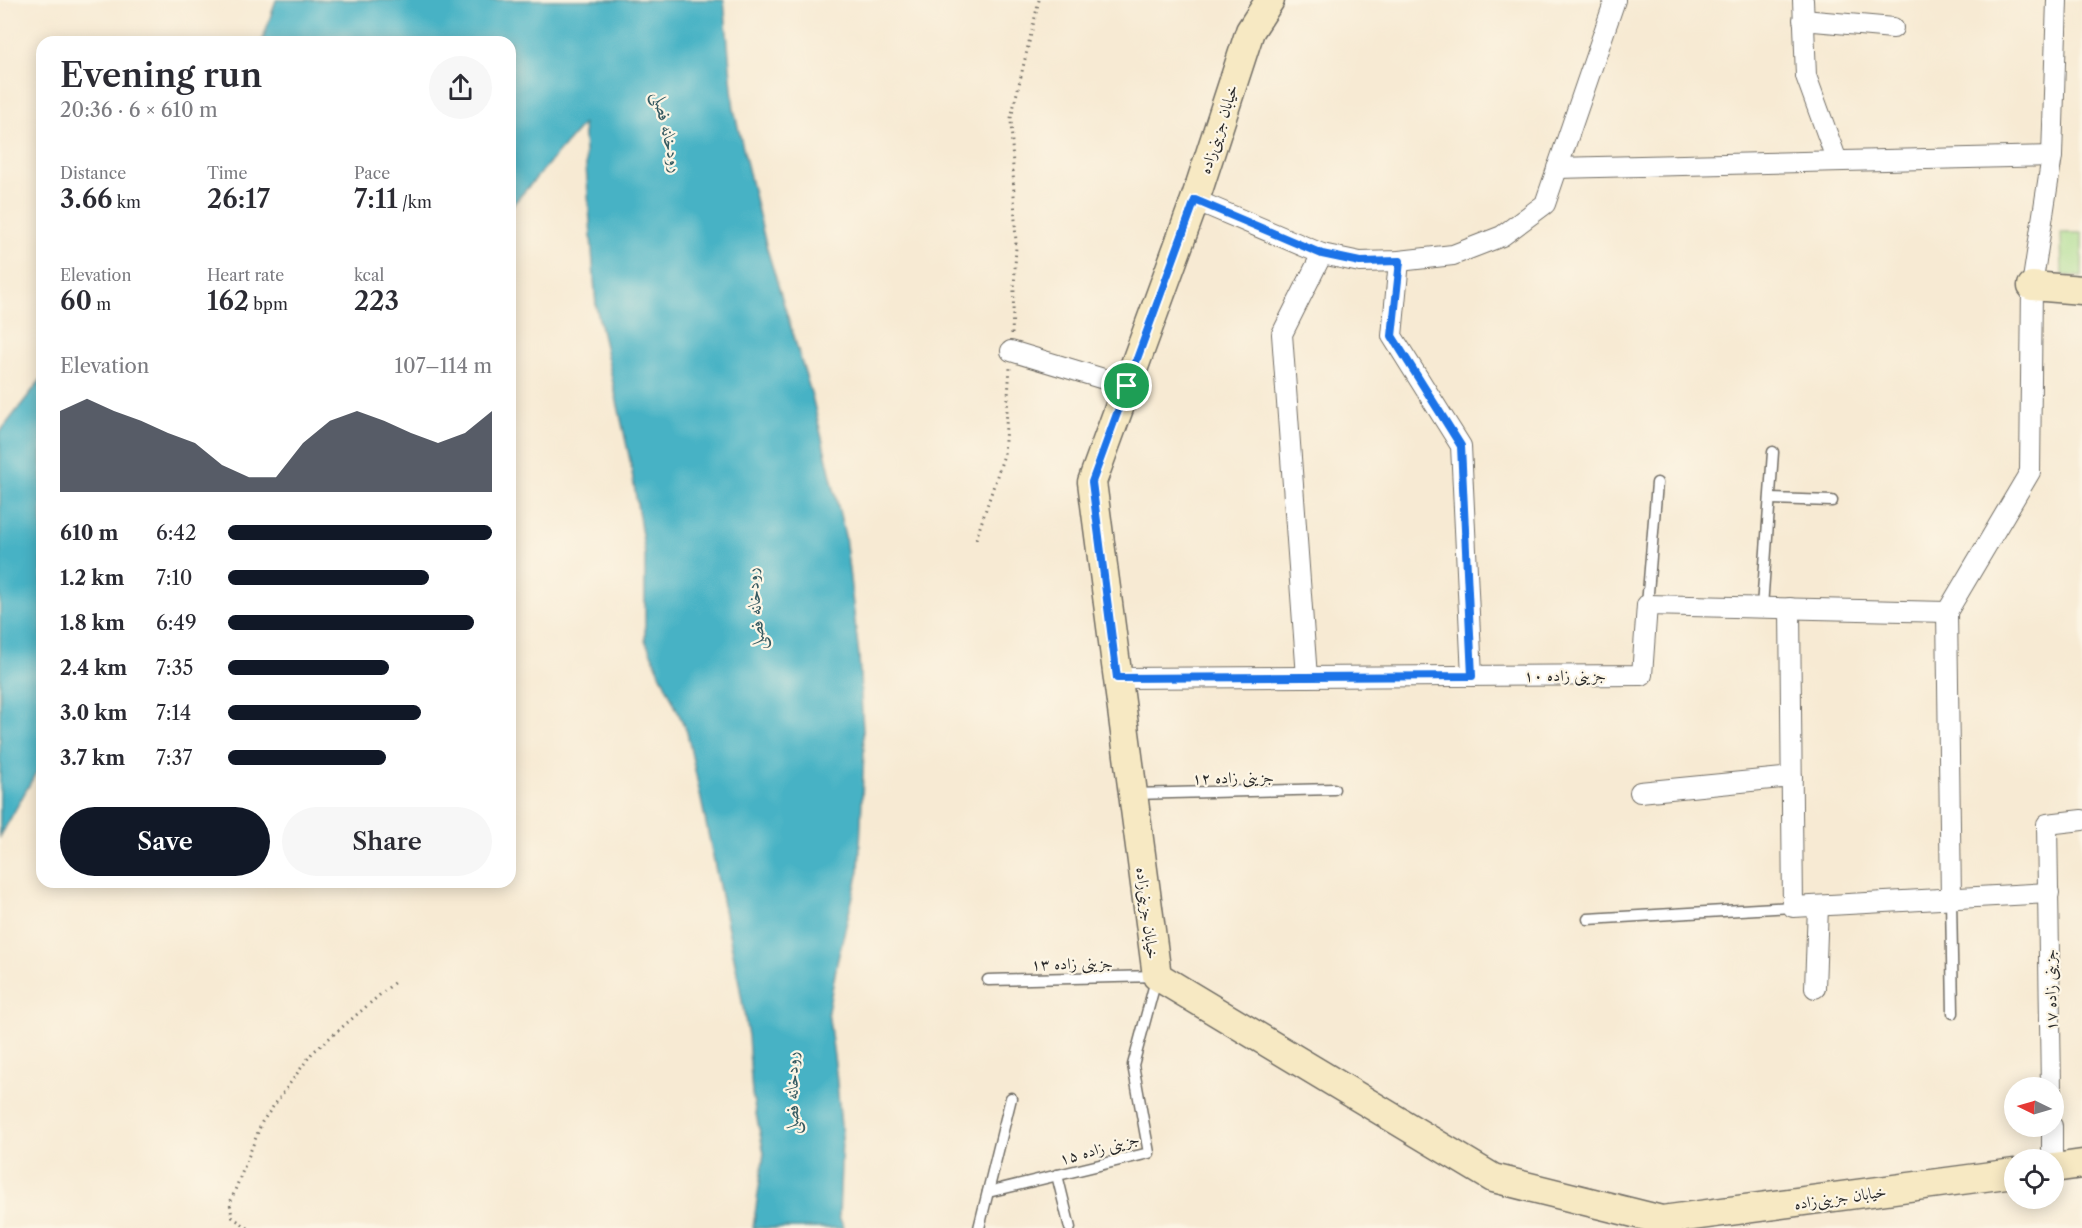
<!DOCTYPE html>
<meta charset="utf-8">
<style>
:root{--surface:#fff;--page:#f7f7f7;--text:#2b2b33;--muted:#7c7c81;--accent:#111827}
body{margin:0;font-family:"Libre Caslon Text",Amiri,serif;background:var(--page);color:var(--text);height:100vh;display:flex;flex-direction:column;font-size:22px;white-space:nowrap}
*{box-sizing:border-box;margin:0}
p{font-size:20px;color:var(--muted)}
.icon{flex:none;width:33px;height:33px;fill:none;stroke:currentColor;stroke-width:2;stroke-linecap:round;stroke-linejoin:round}
.map{position:relative;flex:1;overflow:hidden}
.panel{position:absolute;left:36px;top:36px;width:480px;height:852px;display:flex;flex-direction:column;background:var(--surface);border-radius:18px;box-shadow:0 3px 15px #0003}
.panel>*{flex:none}
.needle{width:39px;rotate:275deg}
.controls{position:absolute;left:2004px;top:1077px;display:grid;gap:12px}
.controls a{display:grid;place-items:center;width:60px;height:60px;border-radius:50%;background:var(--surface);box-shadow:0 3px 15px #0003;font-size:30px}
.pin{position:absolute;display:grid;place-items:center;width:51px;height:51px;color:#fff;margin:-26px;border:3px solid #fff;border-radius:50%;box-shadow:0 2px 6px #0007}
.round{display:grid;place-items:center;flex:none;width:63px;height:63px;border-radius:32px;background:var(--page)}
.summary{display:flex;align-items:center;justify-content:space-between;height:102px;padding:0 24px}
h1{font-size:33px;font-weight:600;line-height:45px}
.stats{display:grid;grid-template-columns:repeat(3,1fr);gap:9px;height:102px;padding:6px 24px}
.stats div{display:grid;align-content:center}
.stats b{font-size:26px;font-weight:600}
.stats small{font-size:16px;font-weight:400}
.stats p{font-size:16px}
.chart{height:168px;padding:12px 24px}
.chart p{display:flex;justify-content:space-between}
.chart svg{width:100%;height:108px;margin-top:6px;fill:var(--accent);opacity:.7}
.primary-button{display:flex;gap:12px;margin-top:auto;padding:12px 24px}
.primary-button a{flex:1;height:69px;border-radius:36px;background:var(--accent);color:#fff;font-size:24px;font-weight:600;line-height:69px;text-align:center}
.primary-button a+a{background:var(--page);color:var(--text)}
ul{padding:0 24px;list-style:none;font-size:20px}
li{display:grid;grid-template-columns:96px 72px 1fr;align-items:center;height:45px}
li i{height:15px;border-radius:8px;background:var(--accent)}
.map>svg:first-child{display:block}
</style>
<div class="map">
<svg width="2082" height="1228" viewBox="0 0 2082 1228">
<rect width="100%" height="100%" fill="#fcf5e5"/>
<filter id="ink" filterUnits="userSpaceOnUse"><feTurbulence type="fractalNoise" baseFrequency=".0167" numOctaves="2"/><feDisplacementMap in="SourceGraphic" scale="12" xChannelSelector="R" yChannelSelector="G"/><feConvolveMatrix kernelMatrix="1 2 1 2 8 2 1 2 1" color-interpolation-filters="sRGB"/></filter>
<filter id="wash" filterUnits="userSpaceOnUse"><feTurbulence type="fractalNoise" baseFrequency=".008" numOctaves="4" result="noise"/><feDisplacementMap in="SourceGraphic" scale="24" xChannelSelector="R" yChannelSelector="G"/><feGaussianBlur stdDeviation="1.35" result="paint"/><feColorMatrix in="noise" values="0 0 0 0 0 0 0 0 0 0 0 0 0 0 0 0 0 1.4 0 .05"/><feComposite in="paint" operator="in"/></filter>
<g filter="url(#wash)">
<rect width="100%" height="100%" fill="#f7ead3"/>
<path fill="#a6da8a" stroke="#68825a" stroke-width="1.5" d="M2061,233H2082V277L2062,275Z"/>
<g fill="#47b2c5" stroke="#396e78" stroke-width="1.5">
<path d="M276,0H724L734,110L767,249L812,396L845,536L859,656L864,751L859,871L837,963L828,1011L836,1072L842,1137L839,1217L844,1228H753L764,1153L752,1094L748,1036L738,977L687,732L645,640V554L630,460L596,306L583,124L510,208V42H262Z"/>
<path d="M42,378V762L0,837V432Z"/>
</g>
</g>
<g filter="url(#ink)">
<g fill="none" stroke-linecap="round" stroke-linejoin="round">
<defs>
<g id="lane">
<path d="M1770,499L1832,501"/>
<path d="M1647,605L1657,483"/>
<path d="M1762,607L1773,452"/>
<path d="M1133,794L1334,789"/>
<path d="M1951,899L1953,1013"/>
<path d="M1588,919L1793,907"/>
<path d="M988,980L1157,976L1133,1065L1149,1153L988,1192"/>
<path d="M1057,1175L1070,1228"/>
<path d="M979,1228L1011,1098"/>
</g>
<g id="street">
<path d="M1803,0L1806,76L1837,161"/>
<path d="M1803,20L1893,28"/>
<path d="M1557,168L2052,156"/>
<path d="M1195,200L1322,254L1360,262L1399,261L1453,255L1502,236L1545,204L1615,0"/>
<path d="M1399,261L1392,336L1461,446L1472,676"/>
<path d="M1011,351L1127,386"/>
<path d="M1790,608L1793,907L2049,893"/>
<path d="M1307,677L1282,334L1322,254"/>
<path d="M1117,678L1642,675L1647,605L1947,612"/>
<path d="M1640,792L1792,777"/>
<path d="M1951,899L1947,612L2030,472L2032,286L2052,156L2057,0"/>
<path d="M1815,988L1818,906"/>
<path d="M2051,1088L2047,824L2082,820"/>
<path d="M2052,1126V1160"/>
</g>
<g id="secondary">
<path d="M1270,0L1250,31L1195,200L1092,482L1157,976L1493,1178L1662,1220L2014,1173"/>
<path d="M2032,286L2082,290"/>
<path d="M2054,1168L2082,1164"/>
</g>
</defs>
<use href="#lane" stroke="#726e66" stroke-width="13"/>
<use href="#street" stroke="#726e66" stroke-width="22"/>
<use href="#secondary" stroke="#726e66" stroke-width="31"/>
<g stroke="#726e66" stroke-width="3" stroke-dasharray="1.5 4.5" stroke-linecap="butt">
<path d="M1012,334L1016,246L1011,118L1039,0"/>
<path d="M976,539L1004,455L1010,367"/>
<path d="M248,1228L232,1217L230,1203L262,1122L312,1053L396,981"/>
</g>
<use href="#lane" stroke="#fff" stroke-width="10"/>
<use href="#street" stroke="#fff" stroke-width="20"/>
<use href="#secondary" stroke="#f7e9c3" stroke-width="28"/>
</g>
</g>
<g fill="none" stroke-linecap="round" stroke-linejoin="round" filter="url(#ink)">
<defs>
<path id="route" d="M1195,200L1322,254L1360,262L1400,261L1392,336L1461,446L1472,676L1117,678L1092,482Z"/>
</defs>
<use href="#route" stroke="#fff" stroke-width="12"/>
<use href="#route" stroke="#1a73e8" stroke-width="8"/>
</g>
<g text-anchor="middle" stroke-width="4.5" stroke-linejoin="round" paint-order="stroke">
<g font-size="16" fill="#2b2b2b" stroke="#fcf5e5">
<text transform="translate(1218 129) rotate(-72)" y="6">خیابان جزینی‌زاده</text>
<text x="1565" y="681">جزینی زاده ۱۰</text>
<text transform="translate(1233 777) rotate(-1)" y="6">جزینی زاده ۱۲</text>
<text transform="translate(1148 913) rotate(83)" y="6">خیابان جزینی‌زاده</text>
<text transform="translate(1072 963) rotate(-1)" y="6">جزینی زاده ۱۳</text>
<text transform="translate(2050 990) rotate(-91)" y="6">جزینی زاده ۱۷</text>
<text transform="translate(1099 1148) rotate(-15)" y="6">جزینی زاده ۱۵</text>
<text transform="translate(1840 1197) rotate(-8)" y="6">خیابان جزینی‌زاده</text>
</g>
<g font-size="18" font-style="italic" fill="#355a61" stroke="#fcf5e5">
<text transform="translate(668 132) rotate(77)" y="6">رودخانه فصلی</text>
<text transform="translate(755 609) rotate(-96)" y="6">رودخانه فصلی</text>
<text transform="translate(792 1093) rotate(-91)" y="6">رودخانه فصلی</text>
</g>
</g>
</svg>
<div class="controls">
<a><svg class="needle" viewBox="-14 -14 28 28"><path d="M0-13l5 13h-10z" fill="#e53935"/><path d="M0 13l5-13h-10z" fill="#7c7c81"/></svg></a>
<a><svg class="icon" aria-label="locate" viewBox="0 0 24 24"><circle cx="12" cy="12" r="6"/><path d="M12 2v4M12 18v4M2 12h4M18 12h4"/></svg></a>
</div>
<div class="pin" style="left:1127px;top:386px;background:#1e9e55"><svg class="icon" aria-label="arrive" viewBox="0 0 24 24"><path d="M6 21V4h12l-3 4 3 4H6"/></svg></div>
<section class="panel">
<div class="summary"><div><h1>Evening run</h1><p>20:36 · 6 × 610 m</p></div><a class="round"><svg class="icon" aria-label="share" viewBox="0 0 24 24"><path d="M12 15V3M7 8l5-5 5 5M5 13v7h14v-7"/></svg></a></div>
<div class="stats">
<div><p>Distance</p><b>3.66<small> km</small></b></div>
<div><p>Time</p><b>26:17</b></div>
<div><p>Pace</p><b>7:11<small> /km</small></b></div>
</div>
<div class="stats">
<div><p>Elevation</p><b>60<small> m</small></b></div>
<div><p>Heart rate</p><b>162<small> bpm</small></b></div>
<div><p>kcal</p><b>223</b></div>
</div>
<div class="chart"><p><span>Elevation</span>107–114 m</p>
<svg viewBox="0 0 160 44" preserveAspectRatio="none"><path d="M0 44V11L10 6L20 11L30 15L40 20L50 24L60 33L70 38L80 38L90 24L100 15L110 11L120 15L130 20L140 24L150 20L160 11V44z"/></svg>
</div>
<ul>
<li><b>610 m</b>6:42<i style="width:100%"></i></li>
<li><b>1.2 km</b>7:10<i style="width:76%"></i></li>
<li><b>1.8 km</b>6:49<i style="width:93%"></i></li>
<li><b>2.4 km</b>7:35<i style="width:61%"></i></li>
<li><b>3.0 km</b>7:14<i style="width:73%"></i></li>
<li><b>3.7 km</b>7:37<i style="width:60%"></i></li>
</ul>
<div class="primary-button"><a>Save</a><a>Share</a></div>
</section>
</div>
